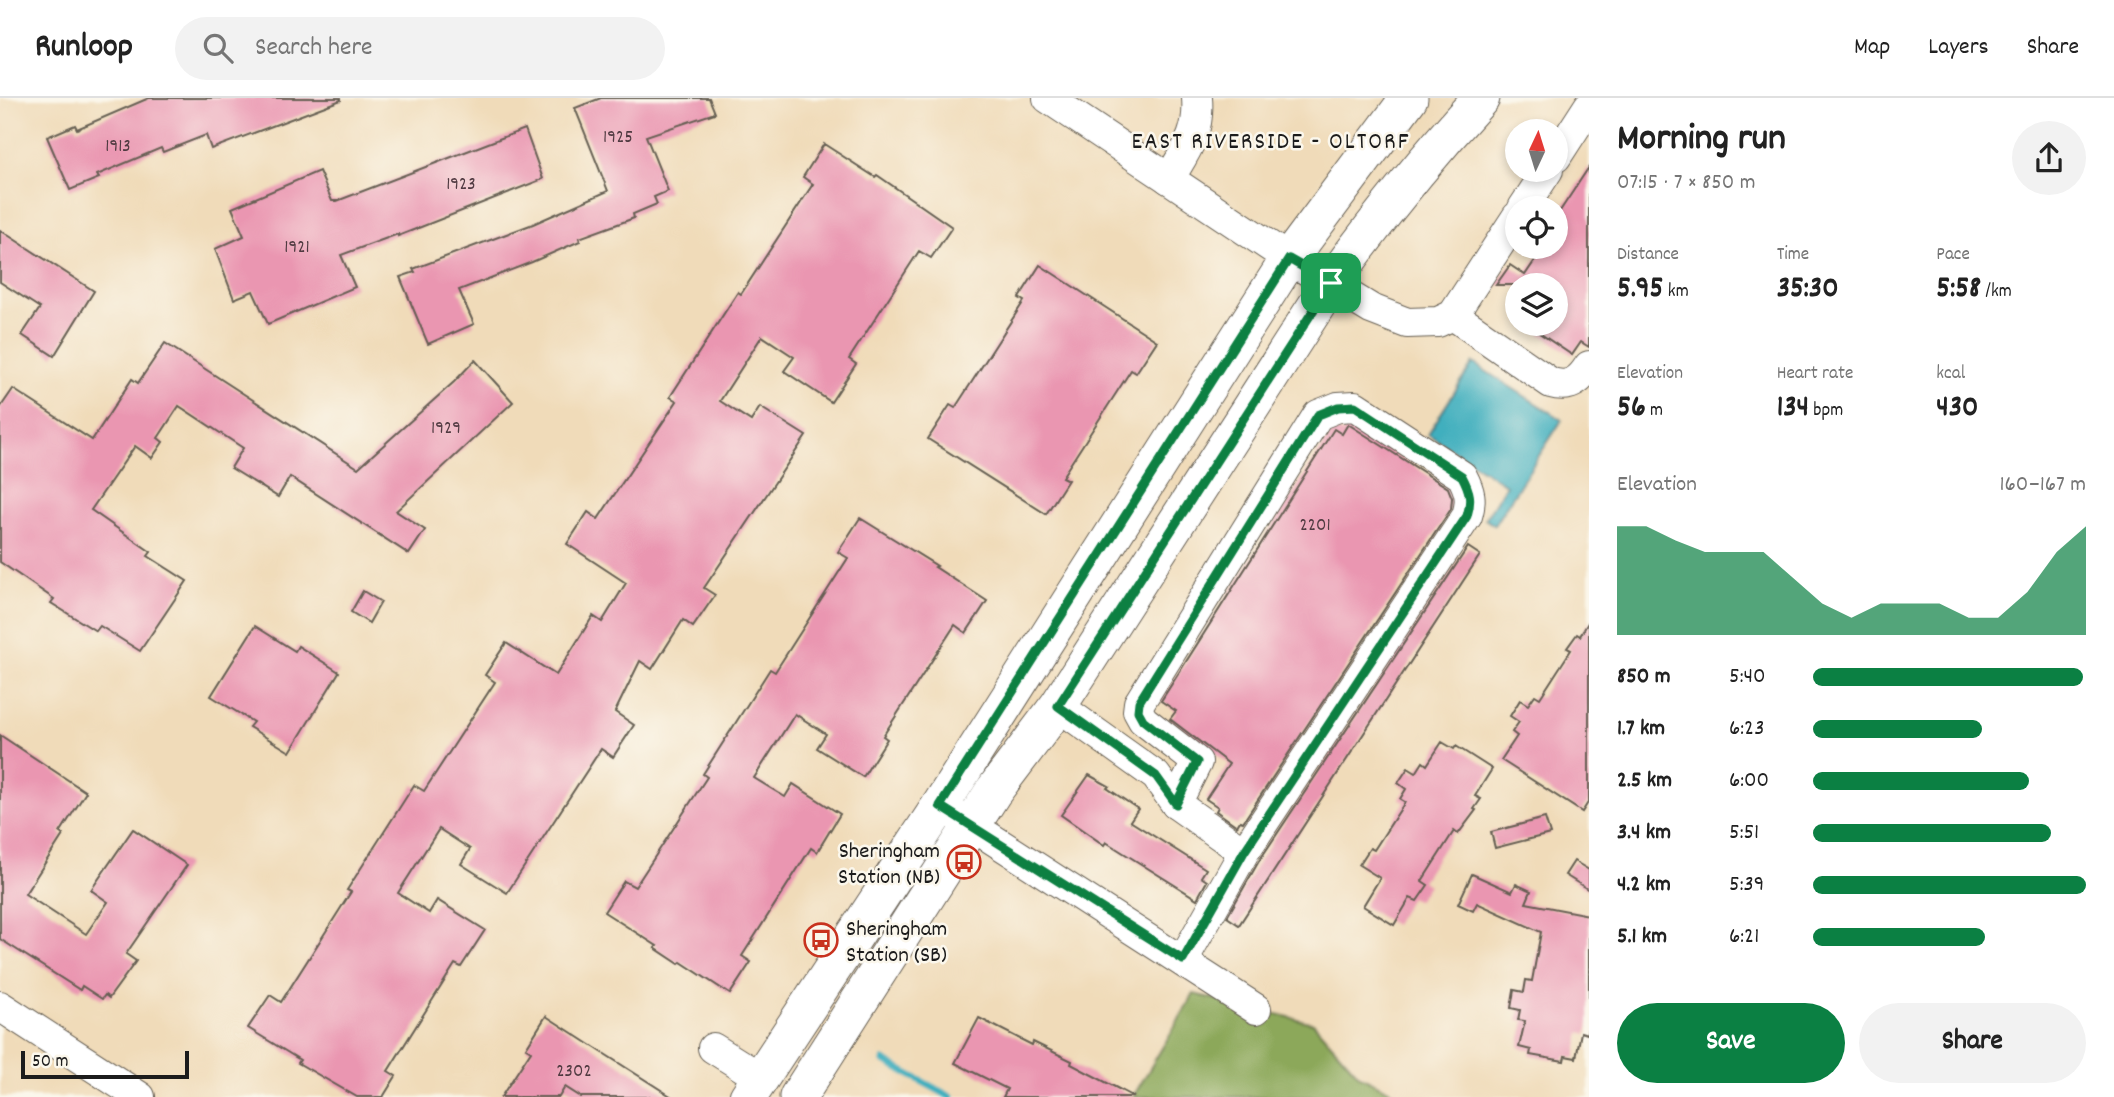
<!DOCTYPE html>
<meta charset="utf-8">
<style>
:root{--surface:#fff;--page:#f2f2f2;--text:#222;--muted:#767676;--line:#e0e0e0;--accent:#0b8043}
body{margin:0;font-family:Dekko,sans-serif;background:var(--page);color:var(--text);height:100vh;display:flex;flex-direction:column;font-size:26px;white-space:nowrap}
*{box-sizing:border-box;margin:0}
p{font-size:23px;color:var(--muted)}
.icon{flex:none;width:38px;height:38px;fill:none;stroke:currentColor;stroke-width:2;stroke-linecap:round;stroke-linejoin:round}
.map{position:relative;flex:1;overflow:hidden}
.panel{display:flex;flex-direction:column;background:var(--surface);width:525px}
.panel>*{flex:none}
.needle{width:46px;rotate:4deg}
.tools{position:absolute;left:1505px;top:21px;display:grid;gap:14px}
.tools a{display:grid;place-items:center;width:63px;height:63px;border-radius:50%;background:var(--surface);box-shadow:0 4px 10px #0003;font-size:35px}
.scale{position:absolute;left:21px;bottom:18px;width:168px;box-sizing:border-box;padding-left:7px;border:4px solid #1c1c1c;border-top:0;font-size:19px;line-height:24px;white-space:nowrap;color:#1c1c1c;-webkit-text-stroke:5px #fbf7ec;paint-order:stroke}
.pin{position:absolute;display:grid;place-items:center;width:60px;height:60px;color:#fff;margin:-30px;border-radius:14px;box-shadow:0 4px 10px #0006}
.round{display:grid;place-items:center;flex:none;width:74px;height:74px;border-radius:37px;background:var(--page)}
.summary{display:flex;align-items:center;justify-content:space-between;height:119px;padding:0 28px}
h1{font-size:38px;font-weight:800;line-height:52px}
.metrics{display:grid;grid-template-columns:repeat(3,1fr);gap:10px;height:119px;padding:7px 28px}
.metrics div{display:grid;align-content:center}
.metrics b{font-size:30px;font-weight:800}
.metrics small{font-size:19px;font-weight:400}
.metrics p{font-size:19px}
.chart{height:196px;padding:14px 28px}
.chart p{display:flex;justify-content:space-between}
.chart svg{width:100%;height:126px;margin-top:7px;fill:var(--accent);opacity:.7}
.cta{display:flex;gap:14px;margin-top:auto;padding:14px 28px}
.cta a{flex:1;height:80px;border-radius:42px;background:var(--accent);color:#fff;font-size:28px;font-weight:800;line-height:80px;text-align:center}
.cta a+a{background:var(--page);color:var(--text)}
ul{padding:0 28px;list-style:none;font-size:23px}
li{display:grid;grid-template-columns:112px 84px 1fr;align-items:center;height:52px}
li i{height:18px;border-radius:9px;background:var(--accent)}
header{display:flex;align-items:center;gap:42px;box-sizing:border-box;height:98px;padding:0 35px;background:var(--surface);border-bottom:2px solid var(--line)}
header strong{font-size:33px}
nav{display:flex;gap:38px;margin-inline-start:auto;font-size:24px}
.search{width:490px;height:63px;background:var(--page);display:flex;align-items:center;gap:18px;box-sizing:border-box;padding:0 24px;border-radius:38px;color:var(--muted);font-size:26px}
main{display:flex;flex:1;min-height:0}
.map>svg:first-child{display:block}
</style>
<header>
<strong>Runloop</strong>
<div class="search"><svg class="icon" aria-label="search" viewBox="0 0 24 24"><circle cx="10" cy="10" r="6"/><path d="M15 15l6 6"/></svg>Search here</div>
<nav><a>Map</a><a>Layers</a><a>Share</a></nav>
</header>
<main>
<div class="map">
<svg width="1589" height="999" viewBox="0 0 1589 999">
<rect width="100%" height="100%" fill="#fbf7ec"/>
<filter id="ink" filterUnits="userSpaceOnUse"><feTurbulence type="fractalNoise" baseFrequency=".0143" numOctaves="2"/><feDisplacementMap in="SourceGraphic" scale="14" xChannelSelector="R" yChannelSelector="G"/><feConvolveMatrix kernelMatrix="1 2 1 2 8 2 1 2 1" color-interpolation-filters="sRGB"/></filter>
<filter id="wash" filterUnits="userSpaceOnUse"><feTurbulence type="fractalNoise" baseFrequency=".00686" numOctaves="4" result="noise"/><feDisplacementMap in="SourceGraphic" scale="28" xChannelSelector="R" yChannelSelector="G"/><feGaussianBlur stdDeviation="1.57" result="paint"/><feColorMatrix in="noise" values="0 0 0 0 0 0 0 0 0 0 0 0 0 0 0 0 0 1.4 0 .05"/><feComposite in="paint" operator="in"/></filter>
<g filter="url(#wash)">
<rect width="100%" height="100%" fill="#f0dbb9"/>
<path fill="#8ca85a" stroke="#54623b" stroke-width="2" d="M1194,896L1313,925L1360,978L1403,999H1133Z"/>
<path fill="#41afbe" stroke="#2e666d" stroke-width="2" d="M1473,265L1562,322L1494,427L1485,421L1506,387L1428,336Z"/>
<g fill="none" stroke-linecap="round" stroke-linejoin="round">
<path stroke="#41afbe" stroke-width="7" d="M884,963L951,999"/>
</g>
<g id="blocks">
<g fill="#ea96b1">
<path d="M149,0H341V2L211,51L206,37L163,54L161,50L97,77L99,80L70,92L47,39L75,27L77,31Z"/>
<path d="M601,0H709L715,15L646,38L668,93L654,99L657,106L633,116L634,120L579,140L580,143L532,164L459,192L474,226L428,246L400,179L415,174L413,171L533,126L608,93L575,10Z"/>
<path d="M525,31L543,81L398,138V136L341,157L355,189L268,226L253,193L234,201L215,151L244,138L232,110L319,73L332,103H337Z"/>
<path d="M824,46L875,79L877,77L952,129L931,160L919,153L849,261L856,266L831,304L784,273L794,259L762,238L720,303L751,323L760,309L806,338L704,490L715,497L693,529L683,522L652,571L640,563L615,614L634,627L613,659L601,651L507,795L461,766L470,751L439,731L398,795L429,815L437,802L485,832L461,869L455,866L388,973L396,978L383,999H357L298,965L300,962L248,930L270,897L281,904L351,794L347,792L414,687L424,693L495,584L485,577L506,545L556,577L593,518L602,524L626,485L567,446L588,414L598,421L677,303L670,299L738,194L741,196L813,86L803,79Z"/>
<path d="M1589,69V249L1581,244L1572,257L1526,226H1556V187H1496L1510,167L1525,177L1544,149H1556V119Z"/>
<path d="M0,132L94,193L54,258L22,237L40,210L0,184Z"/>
<path d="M1040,167L1157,243L1136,275L1131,272L1062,379L1068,382L1046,416L928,341L950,307L955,310L1024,203L1019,200Z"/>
<path d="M165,245L358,370L454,284L475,262L513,304L396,413L425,432L409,456L290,379L278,399L231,370L243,350L179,308L158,340L163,344L152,360L135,348L91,412L151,454L148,458L187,483L140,553L100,528L96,533L51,505L54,501L0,464V310L13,291L92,342L132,281L138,285Z"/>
<path d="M1348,326L1448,390L1452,400L1451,411L1243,724L1240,723L1237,728L1216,713L1218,709L1206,701L1229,666L1170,621L1176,613L1161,603L1334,331L1342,336Z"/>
<path d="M860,420L937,468L935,469L987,503L966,535L955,527L883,638L887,641L863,679L817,650L826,636L795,616L754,680L785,699L793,686L840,716L817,754L811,750L742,858L751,864L730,896L681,864L679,866L655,850L657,848L604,814L624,783L635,789L707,679L703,676L770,571L775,574L848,460L838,454Z"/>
<path d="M1468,449L1480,457L1239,827L1227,819L1259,763Z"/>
<path d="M363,493L381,504L369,525L351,514Z"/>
<path d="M1589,523V703L1582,714L1501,662L1517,638L1512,634L1519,624L1510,618L1520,602L1528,607L1535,597L1540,600L1571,552L1567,550L1577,536L1580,538Z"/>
<path d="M255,528L295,553L298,548L339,574L290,654L249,629L253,624L211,598Z"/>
<path d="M0,637L86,694L60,735L63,737L25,796L86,836L108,804L91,792L133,731L187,767L126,856L136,863L109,900L105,897L102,901L82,888L80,892L0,841Z"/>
<path d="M1442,644L1454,651L1456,648L1492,671L1475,698L1481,701L1474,711L1476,712L1458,736L1454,733L1422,783L1428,787L1417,803L1410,800L1394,827L1363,808L1380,780L1359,767L1370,750L1374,752L1405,704L1400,701L1406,691L1398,685L1408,670L1416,675L1423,664L1427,667Z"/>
<path d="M1089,677L1109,688L1107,690L1138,711L1130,723L1206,771L1201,779L1207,783L1197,801L1106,744L1104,747L1061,717Z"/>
<path d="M1545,720L1550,736L1495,750L1491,734Z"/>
<path d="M1574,763L1589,772V792L1565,777Z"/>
<path d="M1472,776L1512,794L1516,786L1531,793L1526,805L1589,817V925L1587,936L1581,934L1576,960L1565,958L1564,963L1530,957L1531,952L1519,949L1525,923L1518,922L1520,912L1511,910L1514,892L1524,894L1526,882L1532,883L1541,834L1477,805L1473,813L1458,806Z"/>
<path d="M546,918L600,953L672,999H581L565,989L559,999H501L531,953L526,950Z"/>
<path d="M979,920L1032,947L1033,944L1072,963L1071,966L1134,999H1003L1007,991L955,965Z"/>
</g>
</g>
</g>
<g filter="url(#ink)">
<use href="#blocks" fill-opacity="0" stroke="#665f53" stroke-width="2"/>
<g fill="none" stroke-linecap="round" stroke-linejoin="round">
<defs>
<g id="minor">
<path d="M1048,0L1289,161L1371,211L1407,225L1438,224L1453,217L1517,119"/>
<path d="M1556,59L1589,8"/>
<path d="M1169,81C1186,52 1200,35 1197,0"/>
<path d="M1523,110L1548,72"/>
<path d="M1453,217L1551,285C1569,290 1579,284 1589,268"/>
<path d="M1058,608L1156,678L1176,706"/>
<path d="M955,717L1256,911"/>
<path d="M1183,862L1244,754L1467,418C1472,402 1470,393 1462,378L1355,308L1338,309L1318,317L1139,605L1138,613L1143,622L1197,664L1176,706L1244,754"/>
<path d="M0,908L140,999"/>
<path d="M713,950L761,980"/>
</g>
<g id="major">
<path d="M748,999L940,708L1289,161L1409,0"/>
<path d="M798,999L993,694L1058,608L1331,185C1378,120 1427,59 1481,0"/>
</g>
</defs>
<use href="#minor" stroke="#665f53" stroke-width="32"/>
<use href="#major" stroke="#665f53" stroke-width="39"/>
<use href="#minor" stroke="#fff" stroke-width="30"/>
<use href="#major" stroke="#fff" stroke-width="37"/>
</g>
</g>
<g fill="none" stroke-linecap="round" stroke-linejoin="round" filter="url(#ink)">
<defs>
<path id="route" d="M1289,161L1331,185L1058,608L1156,678L1176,706L1197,664L1143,622L1138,613L1139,604L1318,317L1338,309L1355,308L1462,378C1470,393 1472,402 1467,418L1244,754L1183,862L940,708Z"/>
</defs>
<use href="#route" stroke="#fff" stroke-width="14"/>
<use href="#route" stroke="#0b8043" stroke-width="9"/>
</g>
<defs>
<symbol id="bus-ring" viewBox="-11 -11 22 22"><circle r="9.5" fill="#fbf7ec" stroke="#c8321e" stroke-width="1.5"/><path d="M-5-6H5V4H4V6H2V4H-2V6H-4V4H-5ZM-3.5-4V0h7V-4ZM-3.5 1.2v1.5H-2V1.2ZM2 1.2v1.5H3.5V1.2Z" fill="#c8321e"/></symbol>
</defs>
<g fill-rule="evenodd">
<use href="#bus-ring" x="945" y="745" width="38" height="38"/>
<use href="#bus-ring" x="802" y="823" width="38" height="38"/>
</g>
<g text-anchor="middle" stroke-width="5" stroke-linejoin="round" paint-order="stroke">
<g font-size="19" fill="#503a41">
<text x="618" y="44">1925</text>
<text x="118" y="53">1913</text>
<text x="461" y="91">1923</text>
<text x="297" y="154">1921</text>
<text x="446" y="335">1929</text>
<text x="1315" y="432">2201</text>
<text x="574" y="978">2302</text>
</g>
<g font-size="23" fill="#1c1c1c" stroke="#fbf7ec" text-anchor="end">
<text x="940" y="759">Sheringham<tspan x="940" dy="26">Station (NB)</tspan></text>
<text x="846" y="837" text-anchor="start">Sheringham<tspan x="846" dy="26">Station (SB)</tspan></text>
</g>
<g font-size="24" letter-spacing="2" fill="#1c1c1c" stroke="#fbf7ec">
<text x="1271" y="50">EAST RIVERSIDE - OLTORF</text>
</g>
</g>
</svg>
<div class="tools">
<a><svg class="needle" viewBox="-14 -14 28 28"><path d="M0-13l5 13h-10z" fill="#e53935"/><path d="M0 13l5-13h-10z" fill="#767676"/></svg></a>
<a><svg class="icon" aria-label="locate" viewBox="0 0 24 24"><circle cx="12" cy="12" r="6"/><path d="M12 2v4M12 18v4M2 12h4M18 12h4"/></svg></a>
<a><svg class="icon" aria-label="layers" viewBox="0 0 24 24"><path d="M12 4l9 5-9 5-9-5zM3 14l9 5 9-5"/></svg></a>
</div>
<div class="scale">50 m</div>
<div class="pin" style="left:1331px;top:185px;background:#1e9e55"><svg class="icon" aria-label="arrive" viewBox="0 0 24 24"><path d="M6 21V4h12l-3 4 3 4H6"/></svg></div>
</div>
<section class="panel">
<div class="summary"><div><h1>Morning run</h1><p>07:15 · 7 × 850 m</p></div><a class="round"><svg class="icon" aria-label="share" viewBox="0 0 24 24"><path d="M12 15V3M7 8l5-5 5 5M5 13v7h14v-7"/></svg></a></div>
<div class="metrics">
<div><p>Distance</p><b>5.95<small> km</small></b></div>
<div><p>Time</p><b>35:30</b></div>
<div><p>Pace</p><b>5:58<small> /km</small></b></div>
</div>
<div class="metrics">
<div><p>Elevation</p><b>56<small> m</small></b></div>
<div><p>Heart rate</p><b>134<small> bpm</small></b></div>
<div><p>kcal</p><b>430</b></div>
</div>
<div class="chart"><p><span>Elevation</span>160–167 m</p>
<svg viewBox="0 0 160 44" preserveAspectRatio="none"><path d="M0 44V6L10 6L20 11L30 15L40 15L50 15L60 24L70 33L80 38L90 33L100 33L110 33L120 38L130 38L140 29L150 15L160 6V44z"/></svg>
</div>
<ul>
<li><b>850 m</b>5:40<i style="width:99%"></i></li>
<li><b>1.7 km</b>6:23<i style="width:62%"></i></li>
<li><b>2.5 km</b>6:00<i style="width:79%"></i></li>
<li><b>3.4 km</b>5:51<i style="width:87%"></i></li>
<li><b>4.2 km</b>5:39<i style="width:100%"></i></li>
<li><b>5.1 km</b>6:21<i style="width:63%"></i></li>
</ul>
<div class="cta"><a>Save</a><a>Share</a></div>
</section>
</main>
